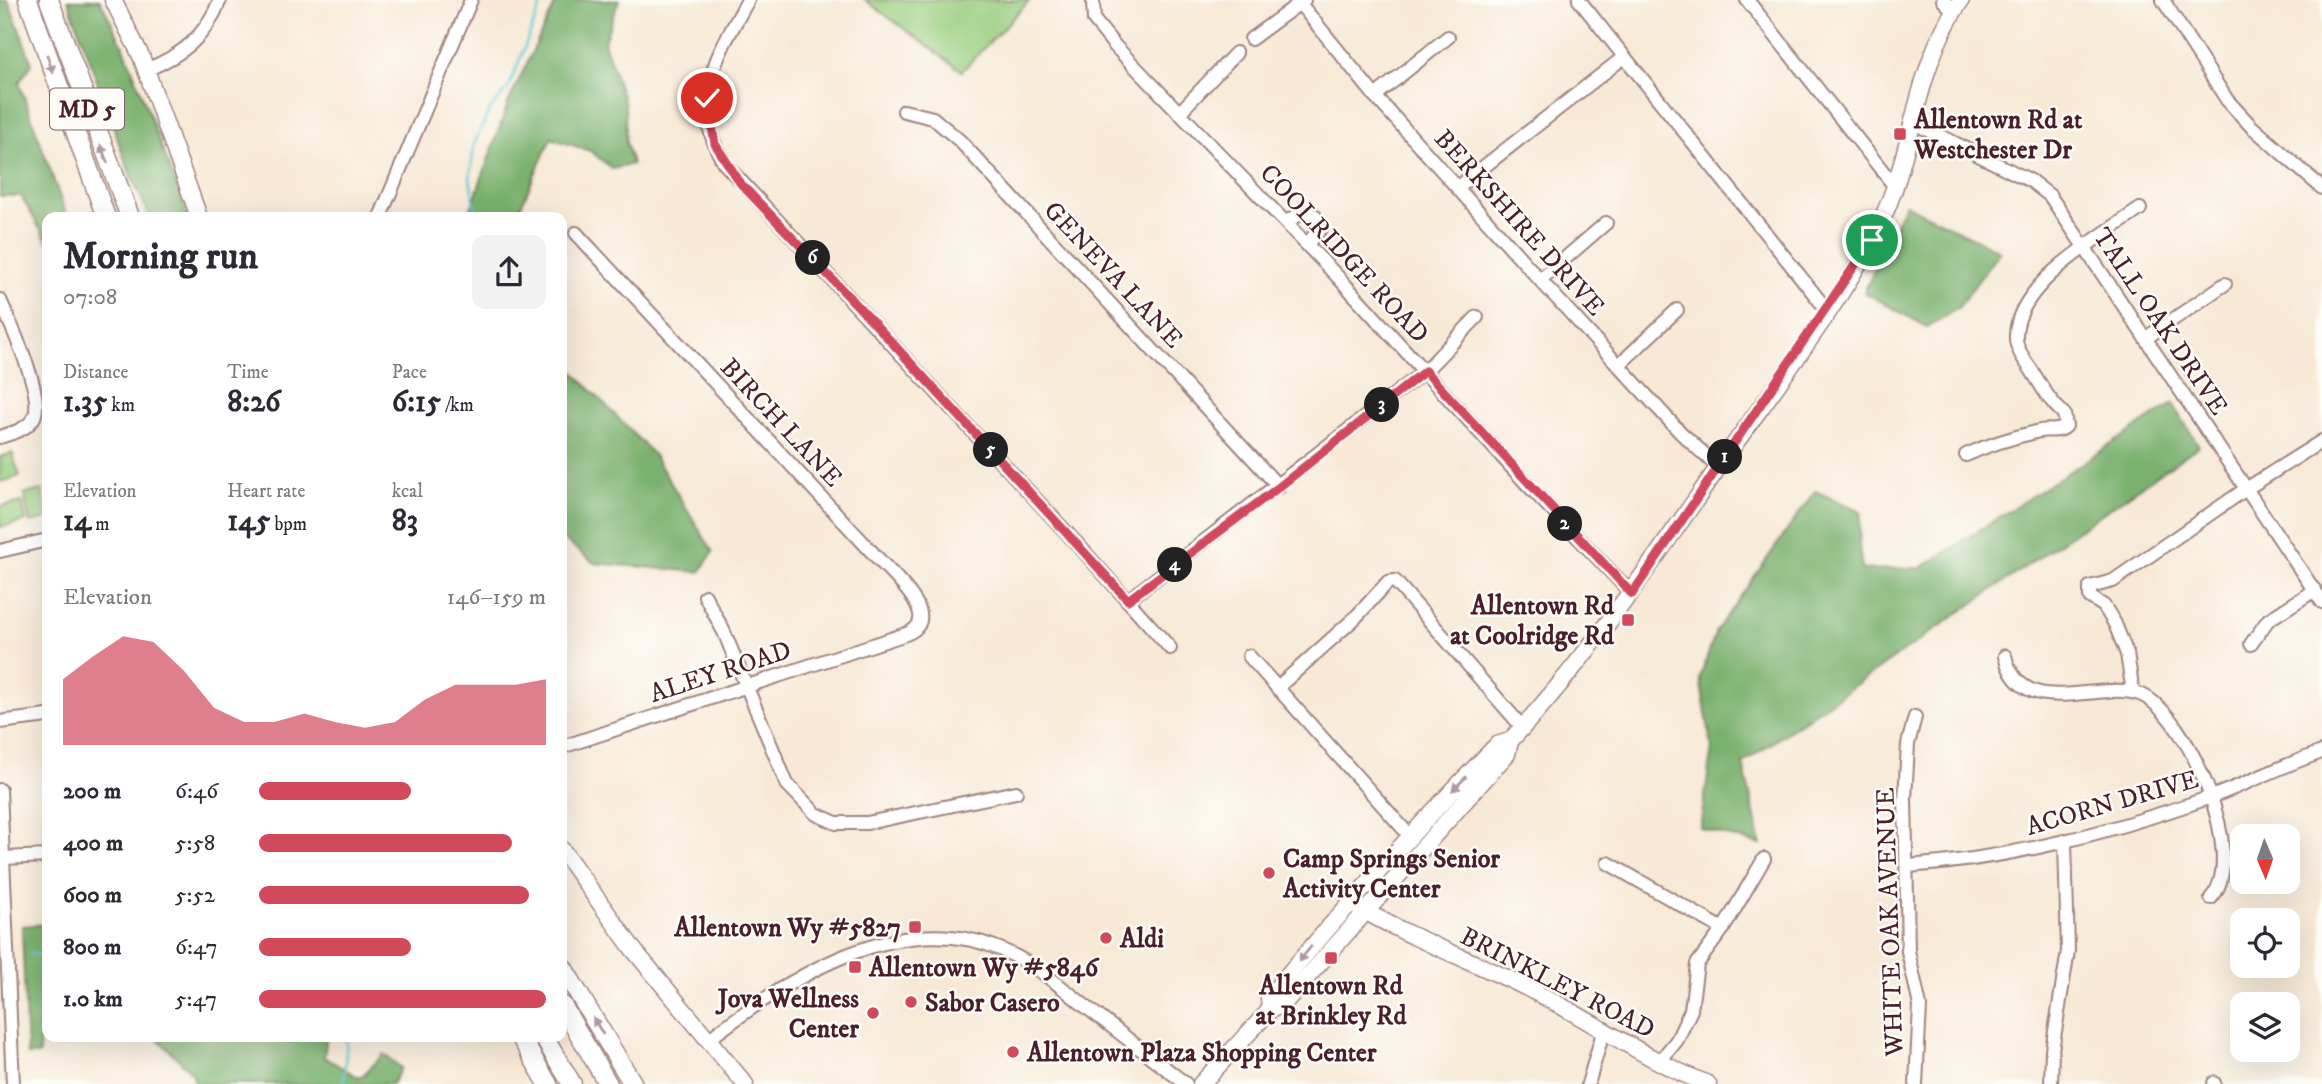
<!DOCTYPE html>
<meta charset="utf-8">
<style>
:root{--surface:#fff;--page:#f2f2f3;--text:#2b2b33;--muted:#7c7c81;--accent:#d1495b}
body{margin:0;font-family:"IM FELL DW Pica",serif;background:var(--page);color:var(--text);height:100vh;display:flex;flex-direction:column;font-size:26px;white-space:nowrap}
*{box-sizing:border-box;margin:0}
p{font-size:23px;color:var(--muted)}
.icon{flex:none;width:38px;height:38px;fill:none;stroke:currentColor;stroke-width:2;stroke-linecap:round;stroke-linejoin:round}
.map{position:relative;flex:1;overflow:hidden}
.sheet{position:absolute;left:42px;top:212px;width:525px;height:830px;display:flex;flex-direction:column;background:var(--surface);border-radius:14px;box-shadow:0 7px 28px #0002}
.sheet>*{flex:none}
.needle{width:46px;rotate:178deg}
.tools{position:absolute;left:2230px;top:824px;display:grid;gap:14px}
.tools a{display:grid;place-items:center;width:70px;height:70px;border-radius:14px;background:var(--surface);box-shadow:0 7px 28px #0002;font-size:35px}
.pin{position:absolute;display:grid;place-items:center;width:60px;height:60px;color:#fff;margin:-30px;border:4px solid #fff;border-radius:50%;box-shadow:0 2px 7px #0007}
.km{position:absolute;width:35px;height:35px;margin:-18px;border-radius:50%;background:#222;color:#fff;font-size:19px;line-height:35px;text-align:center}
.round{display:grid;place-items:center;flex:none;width:74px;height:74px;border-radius:14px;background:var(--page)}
.summary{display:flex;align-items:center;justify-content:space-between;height:119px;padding:0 21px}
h1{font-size:38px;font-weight:800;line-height:52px}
.metrics{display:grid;grid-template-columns:repeat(3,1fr);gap:10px;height:119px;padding:7px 21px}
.metrics div{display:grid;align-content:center}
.metrics b{font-size:30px;font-weight:800}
.metrics small{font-size:19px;font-weight:400}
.metrics p{font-size:19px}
.chart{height:196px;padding:14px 21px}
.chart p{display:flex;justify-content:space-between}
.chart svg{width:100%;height:126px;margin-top:7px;fill:var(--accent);opacity:.7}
ul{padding:0 21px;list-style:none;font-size:23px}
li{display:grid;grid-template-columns:112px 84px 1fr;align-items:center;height:52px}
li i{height:18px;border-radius:9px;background:var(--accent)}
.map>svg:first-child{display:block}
</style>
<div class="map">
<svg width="2322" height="1084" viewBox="0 0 2322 1084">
<rect width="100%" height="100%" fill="#fdfcf7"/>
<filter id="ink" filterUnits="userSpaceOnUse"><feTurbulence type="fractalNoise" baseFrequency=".0143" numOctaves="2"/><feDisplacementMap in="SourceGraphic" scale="14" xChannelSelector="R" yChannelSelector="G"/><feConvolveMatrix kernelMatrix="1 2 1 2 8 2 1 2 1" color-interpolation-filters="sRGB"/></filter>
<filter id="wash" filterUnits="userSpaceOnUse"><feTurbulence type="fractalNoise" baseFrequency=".00686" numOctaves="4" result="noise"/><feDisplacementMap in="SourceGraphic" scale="28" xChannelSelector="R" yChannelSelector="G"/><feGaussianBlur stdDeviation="1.57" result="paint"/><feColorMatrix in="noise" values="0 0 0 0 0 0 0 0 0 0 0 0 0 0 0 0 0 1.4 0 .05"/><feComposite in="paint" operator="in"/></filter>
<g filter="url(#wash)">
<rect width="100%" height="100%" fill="#f7e9d6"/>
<g fill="#99ce80" stroke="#727656" stroke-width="2">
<path d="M865,0H1030L962,71Z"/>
<path d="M12,453L20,476L0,482V457Z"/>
<path d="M42,490L47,519L30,523L24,494Z"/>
<path d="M22,502L26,521L0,527V507Z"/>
</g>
<g fill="#7ab16e" stroke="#62684c" stroke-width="2">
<path d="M0,0H7L10,4L32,64L19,83L67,217H47V241L21,196H0Z"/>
<path d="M68,0H100L125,50L188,217H150L130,174Z"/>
<path d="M557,0H619L604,42L625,105L626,142L632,164L613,169L590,151L551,138L516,217H468L509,101Z"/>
<path d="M1905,204L2000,251L1958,308L1927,327L1864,292Z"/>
<path d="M562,360L653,454L713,552L700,572L594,563L562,538Z"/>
<path d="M2173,404L2199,446L1743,763L1761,845L1700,828L1712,748L1700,678L1716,631L1815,491L1861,511L1859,544L1862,570L1921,568Z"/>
<path d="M47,924V1017L41,1018L39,1055H27L22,926Z"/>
<path d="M155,1036H327L324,1057L360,1078L384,1054L401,1068L392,1084H196L192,1073Z"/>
</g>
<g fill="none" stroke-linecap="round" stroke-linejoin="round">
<g stroke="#5dc8d7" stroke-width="2.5">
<path d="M476,217L470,178L474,144L489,111L509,87L543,0"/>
<path d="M31,954L47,955"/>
<path d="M344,1084L347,1036"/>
</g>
</g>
</g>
<g filter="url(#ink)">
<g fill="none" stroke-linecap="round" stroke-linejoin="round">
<defs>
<g id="minor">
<path d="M748,0C717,56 687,100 724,163L1080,547L1170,648"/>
<path d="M1297,0L1375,96L1540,280L1680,432L1718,467"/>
<path d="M1579,0L1827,310"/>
<path d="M1747,0L1896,188"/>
<path d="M1943,0L1954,11"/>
<path d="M2163,0L2227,100L2251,126L2322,188"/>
<path d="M1093,2L1094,20L1115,46L1337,276L1527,484L1632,594"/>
<path d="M1251,39L1304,0"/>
<path d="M146,70C182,55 205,38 220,0"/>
<path d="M1375,96L1448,37"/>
<path d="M904,111L933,118L960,141L1279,487"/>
<path d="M1179,113L1236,53"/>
<path d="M1912,122L2031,181L2050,196L2322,602"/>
<path d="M1458,187L1624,57"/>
<path d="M380,217L471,0"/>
<path d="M1286,222L1302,213L1314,215L1322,227L1307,244"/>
<path d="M1540,280L1606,223"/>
<path d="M0,300C10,323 47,399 33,419C26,430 12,433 0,437"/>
<path d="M2146,338L2225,284"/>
<path d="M1619,365L1677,310"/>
<path d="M1966,455C1990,444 2014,437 2040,431C2050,429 2059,433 2066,426L2064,414C2050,402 2042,387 2032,371C2026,362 2016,350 2016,338C2014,284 2102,236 2140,209"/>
<path d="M0,551L47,540"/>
<path d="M705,596L724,632L787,784L816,814L836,823H867L1016,792"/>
<path d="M1128,600L1425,371L1477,317"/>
<path d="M2251,644L2268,620L2315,590"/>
<path d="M1249,656L1410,836"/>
<path d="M2005,656C2022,725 2101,677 2142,695C2188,716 2249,857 2211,898"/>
<path d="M1277,688L1355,618L1388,582L1395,581L1523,728"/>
<path d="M2133,692L2127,654L2115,624L2104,606L2090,597V587L2113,581L2246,489L2322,441"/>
<path d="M1915,717L1908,744L1905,799L1908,951L1920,1006L1916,1084"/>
<path d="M0,722L47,716"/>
<path d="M562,747L906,634C943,620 898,580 884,565L576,233"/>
<path d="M0,790L13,1084"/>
<path d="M4,858L47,856"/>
<path d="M1608,863L1723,929"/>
<path d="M1908,866C2011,859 2110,832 2208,798C2247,784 2283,765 2322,752"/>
<path d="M708,1040C786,979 901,905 1002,950C1033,963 1059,985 1085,1006C1119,1032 1152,1058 1186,1084"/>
<path d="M1660,1061L1677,1040L1691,1010L1697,964L1723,929L1764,859"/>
<path d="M2214,1083V1084"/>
<path d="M1588,1084L1604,1029"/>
<path d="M2051,1084L2052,1050L2068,951L2065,841"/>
</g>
<g id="major">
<path d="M113,0L141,56L199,217"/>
<path d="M562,850L633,949L745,1084"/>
<path d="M1358,907C1415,941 1478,962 1537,993C1594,1022 1648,1061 1708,1084"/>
<path d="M1270,1010L1269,997C1343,910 1417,826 1497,745L1510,741C1596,649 1662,547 1734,445C1782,377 1841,302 1878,228C1916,151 1911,74 1961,0"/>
<path d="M1201,1084L1270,1010L1284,1003L1507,754L1510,741"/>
</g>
<g id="highway">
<path d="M28,0L106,217"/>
<path d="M49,0L130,217"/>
<path d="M562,966L633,1084"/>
<path d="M562,1005L608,1084"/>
<path d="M520,1036L548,1084"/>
<path d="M543,1036L572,1084"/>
</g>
</defs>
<use href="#minor" stroke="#a08480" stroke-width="16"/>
<use href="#major" stroke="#a08480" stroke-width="19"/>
<use href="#highway" stroke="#a08480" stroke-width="21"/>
<use href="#minor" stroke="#fff" stroke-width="12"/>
<use href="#major" stroke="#fff" stroke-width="16"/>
<use href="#highway" stroke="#fff" stroke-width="18"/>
</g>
<defs><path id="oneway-solid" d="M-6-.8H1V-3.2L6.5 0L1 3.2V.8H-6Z" transform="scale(1.75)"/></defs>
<g fill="#ae9aa0">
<use href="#oneway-solid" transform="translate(50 64) rotate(71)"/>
<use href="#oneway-solid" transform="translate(104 154) rotate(-112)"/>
<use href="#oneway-solid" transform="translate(1459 784) rotate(135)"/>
<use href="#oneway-solid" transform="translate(1305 954) rotate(130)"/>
<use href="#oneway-solid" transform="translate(598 1026) rotate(-121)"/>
</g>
</g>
<g fill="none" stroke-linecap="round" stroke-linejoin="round" filter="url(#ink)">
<defs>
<path id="route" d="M707,98L715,144L741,184L874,323L1128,600L1279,487L1425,371L1632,594L1872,240"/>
</defs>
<use href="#route" stroke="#fff" stroke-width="14"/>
<use href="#route" stroke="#d1495b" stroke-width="9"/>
</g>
<g fill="#d1495b" stroke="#fdfcf7" stroke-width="2.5">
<rect x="1893" y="127" width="14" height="14" rx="3.5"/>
<rect x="1621" y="613" width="14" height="14" rx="3.5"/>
<circle cx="1269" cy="873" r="7"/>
<rect x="908" y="920" width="14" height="14" rx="3.5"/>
<circle cx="1106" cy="938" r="7"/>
<rect x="1324" y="951" width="14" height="14" rx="3.5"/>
<rect x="848" y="960" width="14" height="14" rx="3.5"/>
<circle cx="911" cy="1002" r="7"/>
<circle cx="873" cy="1013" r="7"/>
<circle cx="1013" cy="1052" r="7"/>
</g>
<g text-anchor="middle" stroke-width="5" stroke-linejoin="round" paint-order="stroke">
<rect fill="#fdfcf7" stroke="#806168" stroke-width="2" x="50" y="88.5" width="74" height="41" rx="5"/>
<g font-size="24" font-weight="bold" fill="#4a1f2b">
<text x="87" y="117">MD 5</text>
</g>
<g font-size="26" font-weight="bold" fill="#4a1f2b" stroke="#fdfcf7" text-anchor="start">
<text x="1914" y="128">Allentown Rd at<tspan x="1914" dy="30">Westchester Dr</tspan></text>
<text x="1614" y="614" text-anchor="end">Allentown Rd<tspan x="1614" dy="30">at Coolridge Rd</tspan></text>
<text x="1283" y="867">Camp Springs Senior<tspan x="1283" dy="30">Activity Center</tspan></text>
<text x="901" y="936" text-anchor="end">Allentown Wy #5827</text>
<text x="1120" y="947">Aldi</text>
<text x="869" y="976">Allentown Wy #5846</text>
<text x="1331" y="994" text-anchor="middle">Allentown Rd<tspan x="1331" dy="30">at Brinkley Rd</tspan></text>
<text x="859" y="1007" text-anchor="end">Jova Wellness<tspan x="859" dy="30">Center</tspan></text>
<text x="925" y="1011">Sabor Casero</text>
<text x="1027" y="1061">Allentown Plaza Shopping Center</text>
</g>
<g font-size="26" fill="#4a1f2b" stroke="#fdfcf7">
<text transform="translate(1520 222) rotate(48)" y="9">BERKSHIRE DRIVE</text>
<text transform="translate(1345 253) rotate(47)" y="9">COOLRIDGE ROAD</text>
<text transform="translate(1114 274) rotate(47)" y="9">GENEVA LANE</text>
<text transform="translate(2161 321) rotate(56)" y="9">TALL OAK DRIVE</text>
<text transform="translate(782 422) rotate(47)" y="9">BIRCH LANE</text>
<text transform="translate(720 671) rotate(-18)" y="9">ALEY ROAD</text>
<text transform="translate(2112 802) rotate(-16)" y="9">ACORN DRIVE</text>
<text transform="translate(1889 922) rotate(-92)" y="9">WHITE OAK AVENUE</text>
<text transform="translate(1558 982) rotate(27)" y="9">BRINKLEY ROAD</text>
</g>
</g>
</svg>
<div class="tools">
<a><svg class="needle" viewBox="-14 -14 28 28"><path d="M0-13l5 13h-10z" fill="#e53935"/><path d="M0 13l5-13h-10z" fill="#7c7c81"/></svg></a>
<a><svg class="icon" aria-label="locate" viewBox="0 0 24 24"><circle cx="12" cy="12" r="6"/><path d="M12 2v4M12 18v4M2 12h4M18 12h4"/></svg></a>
<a><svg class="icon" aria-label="layers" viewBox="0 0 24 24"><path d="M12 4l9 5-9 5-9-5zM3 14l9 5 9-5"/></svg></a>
</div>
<div class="pin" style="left:1872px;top:240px;background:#1e9e55"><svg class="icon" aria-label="arrive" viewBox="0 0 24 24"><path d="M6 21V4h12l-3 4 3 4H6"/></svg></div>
<div class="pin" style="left:707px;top:98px;background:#d93025"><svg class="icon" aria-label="check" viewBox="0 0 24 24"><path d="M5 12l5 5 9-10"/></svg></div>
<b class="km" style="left:1725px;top:457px">1</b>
<b class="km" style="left:1565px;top:524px">2</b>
<b class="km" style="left:1382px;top:405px">3</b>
<b class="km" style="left:1175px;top:565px">4</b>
<b class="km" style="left:991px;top:450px">5</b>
<b class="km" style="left:813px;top:258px">6</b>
<section class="sheet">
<div class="summary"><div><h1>Morning run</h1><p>07:08</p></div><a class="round"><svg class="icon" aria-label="share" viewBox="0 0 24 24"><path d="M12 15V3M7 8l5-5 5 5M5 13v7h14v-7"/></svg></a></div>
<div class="metrics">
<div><p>Distance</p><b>1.35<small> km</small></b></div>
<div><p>Time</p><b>8:26</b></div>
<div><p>Pace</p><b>6:15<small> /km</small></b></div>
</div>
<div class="metrics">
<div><p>Elevation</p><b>14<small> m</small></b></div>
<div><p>Heart rate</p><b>145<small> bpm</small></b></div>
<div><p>kcal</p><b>83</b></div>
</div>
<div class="chart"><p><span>Elevation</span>146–159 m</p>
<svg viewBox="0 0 160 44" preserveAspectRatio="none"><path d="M0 44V21L10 13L20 6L30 8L40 18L50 31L60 36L70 36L80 33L90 36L100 38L110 36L120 28L130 23L140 23L150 23L160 21V44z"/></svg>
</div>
<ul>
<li><b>200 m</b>6:46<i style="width:53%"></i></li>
<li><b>400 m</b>5:58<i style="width:88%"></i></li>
<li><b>600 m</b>5:52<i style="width:94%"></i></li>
<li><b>800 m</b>6:47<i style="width:53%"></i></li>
<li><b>1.0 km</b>5:47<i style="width:100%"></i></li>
</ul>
</section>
</div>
